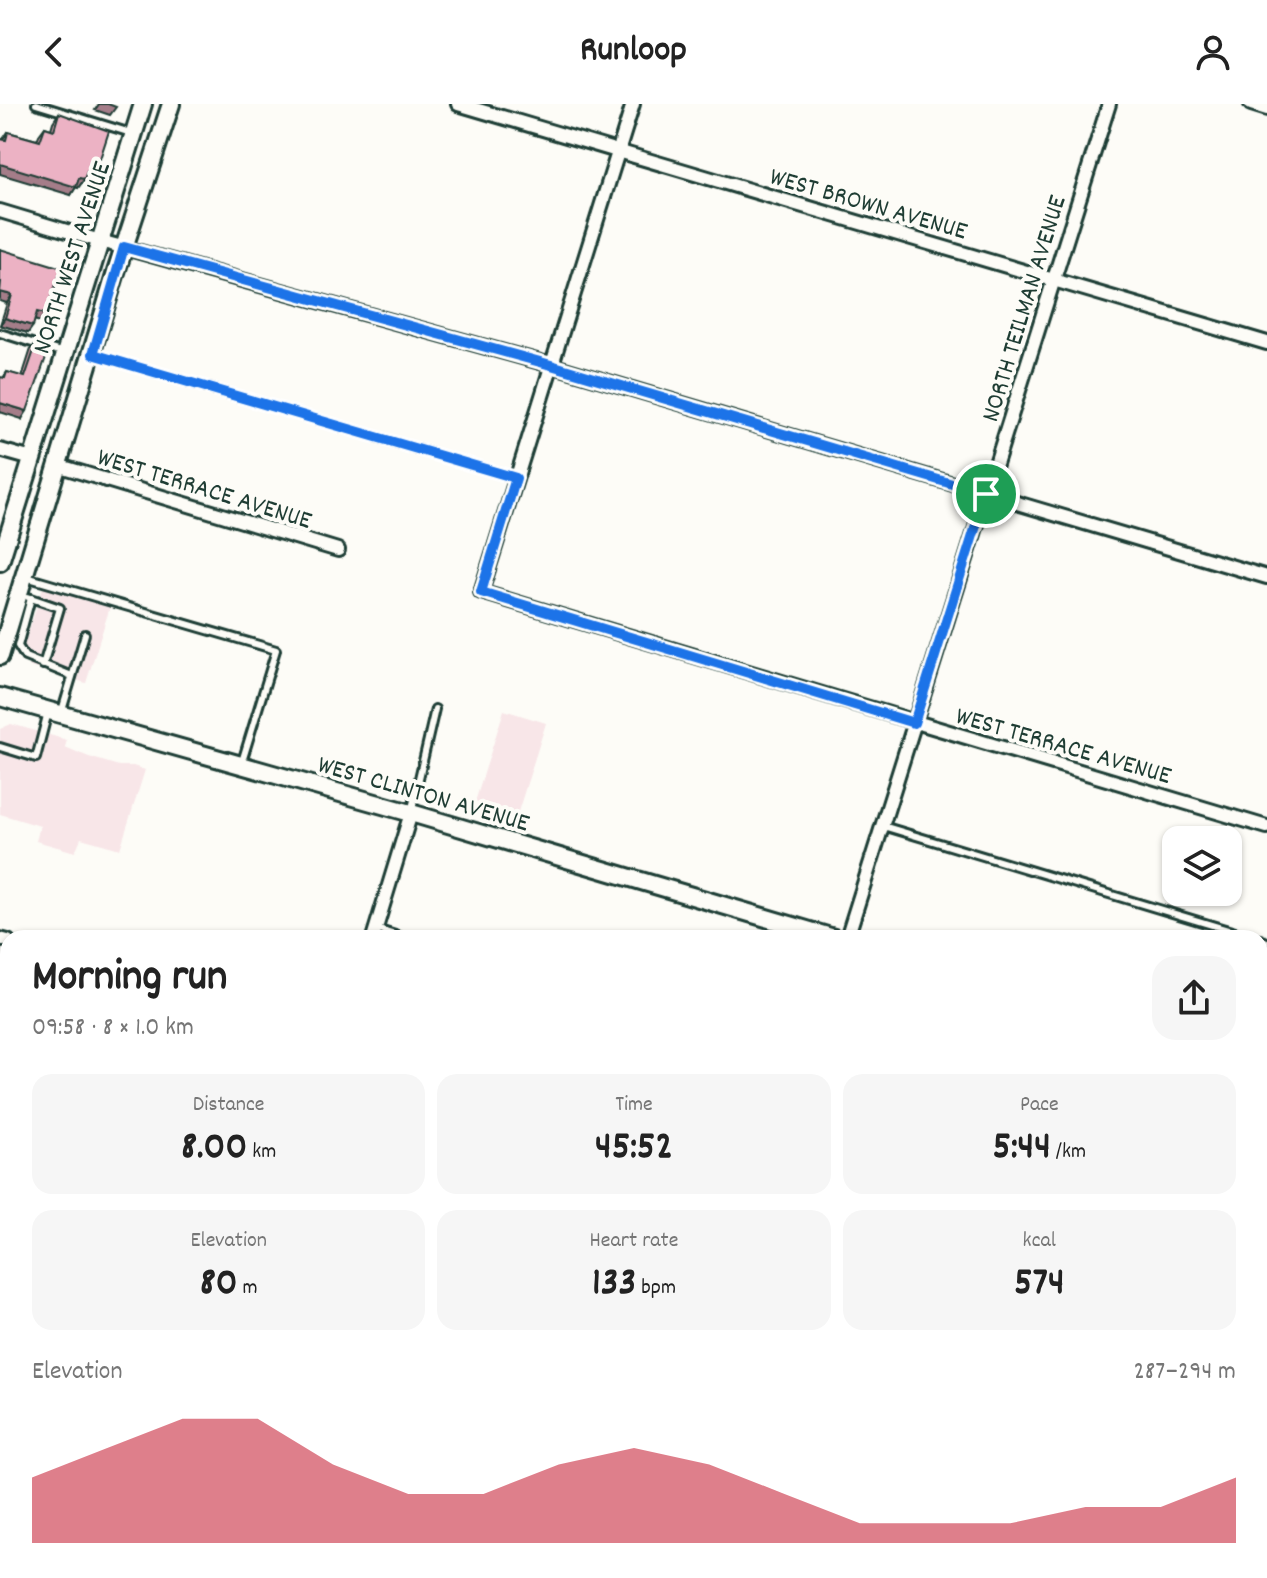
<!DOCTYPE html>
<meta charset="utf-8">
<style>
:root{--surface:#fff;--page:#f6f6f6;--text:#222;--muted:#767676;--accent:#d1495b}
body{margin:0;font-family:Dekko,sans-serif;background:var(--page);color:var(--text);height:100vh;display:flex;flex-direction:column;font-size:30px;white-space:nowrap}
*{box-sizing:border-box;margin:0}
p{font-size:26px;color:var(--muted)}
.icon{flex:none;width:44px;height:44px;fill:none;stroke:currentColor;stroke-width:2;stroke-linecap:round;stroke-linejoin:round}
.map{position:relative;flex:1;overflow:hidden}
.drawer{position:absolute;left:0px;top:826px;width:1268px;height:648px;display:flex;flex-direction:column;background:var(--surface);border-radius:24px 24px 0 0;box-shadow:0 2px 6px #0004}
.drawer>*{flex:none}
.buttons{position:absolute;left:1162px;top:722px;display:grid;gap:16px}
.buttons a{display:grid;place-items:center;width:80px;height:80px;border-radius:16px;background:var(--surface);box-shadow:0 2px 6px #0004;font-size:40px}
.pin{position:absolute;display:grid;place-items:center;width:68px;height:68px;color:#fff;margin:-34px;border:4px solid #fff;border-radius:50%;box-shadow:0 2px 8px #0007}
.round{display:grid;place-items:center;flex:none;width:84px;height:84px;border-radius:24px;background:var(--page)}
.overview{display:flex;align-items:center;justify-content:space-between;height:136px;padding:0 32px}
h1{font-size:44px;font-weight:800;line-height:60px}
.stats{display:grid;grid-template-columns:repeat(3,1fr);gap:12px;height:136px;padding:8px 32px}
.stats div{display:grid;align-content:center;border-radius:20px;background:var(--page);text-align:center}
.stats b{font-size:40px;font-weight:800}
.stats small{font-size:22px;font-weight:400}
.stats p{font-size:22px}
.chart{height:224px;padding:16px 32px}
.chart p{display:flex;justify-content:space-between}
.chart svg{width:100%;height:144px;margin-top:8px;fill:var(--accent);opacity:.7}
header{display:flex;justify-content:space-between;align-items:center;height:104px;padding:0 32px;background:var(--surface);font-size:36px;font-weight:800}
.map>svg:first-child{display:block}
</style>
<header><svg class="icon" aria-label="back" viewBox="0 0 24 24"><path d="M15 5l-7 7 7 7"/></svg>Runloop<svg class="icon" aria-label="person" viewBox="0 0 24 24"><circle cx="12" cy="8" r="4"/><path d="M4 21q1-7 8-7t8 7"/></svg></header>
<div class="map">
<svg width="1267" height="1474" viewBox="0 0 1267 1474">
<rect width="100%" height="100%" fill="#fdfcf7"/>
<filter id="ink" filterUnits="userSpaceOnUse"><feTurbulence type="fractalNoise" baseFrequency=".0125" numOctaves="2"/><feDisplacementMap in="SourceGraphic" scale="16" xChannelSelector="R" yChannelSelector="G"/><feConvolveMatrix kernelMatrix="1 2 1 2 8 2 1 2 1" color-interpolation-filters="sRGB"/></filter>
<g filter="url(#ink)">
<g fill="#f8e6e8">
<path d="M43,483L110,503L86,579L30,563L22,548Z"/>
<path d="M504,606L546,619L517,711L475,698Z"/>
<path d="M11,620L67,636L65,643L89,653L119,662H133L145,666L120,745L81,734L75,748L36,737L40,722L0,710V625Z"/>
</g>
<g fill="none" stroke-linecap="round" stroke-linejoin="round">
<defs>
<g id="lane">
<path d="M36,0L131,29"/>
<path d="M0,229L64,249"/>
<path d="M93,250L516,374"/>
<path d="M26,473L276,546L241,661"/>
<path d="M28,493L60,504L43,561"/>
<path d="M31,494L18,542L25,553L72,572"/>
<path d="M61,610L85,530"/>
<path d="M0,643L36,654L48,608"/>
<path d="M411,709L435,605"/>
<path d="M883,722L1255,834"/>
<path d="M376,825L405,834"/>
<path d="M1260,835L1267,838"/>
<path d="M0,954L8,956"/>
<path d="M1260,1082L1267,1085"/>
<path d="M1260,1323L1267,1325"/>
<path d="M939,1466L966,1474"/>
<path d="M1107,1474L1110,1466"/>
</g>
<g id="street">
<path d="M458,0L1267,239"/>
<path d="M633,0L481,488L1267,723"/>
<path d="M1251,0L1267,5"/>
<path d="M0,107L100,137L551,261L1267,473"/>
<path d="M0,346L32,355"/>
<path d="M60,362L338,446"/>
<path d="M373,834L411,709"/>
<path d="M847,834L1109,0"/>
<path d="M0,835L8,837"/>
<path d="M1260,1045L1267,1023"/>
<path d="M0,1072L8,1074"/>
<path d="M1260,1204L1267,1206"/>
<path d="M0,1304L8,1306"/>
<path d="M1260,1446L1267,1448"/>
<path d="M543,1466L570,1474"/>
<path d="M170,1474L172,1466"/>
<path d="M650,1474L653,1466"/>
</g>
<g id="secondary">
<path d="M0,458L143,0"/>
<path d="M0,552L116,168L171,0"/>
<path d="M0,593L411,709L834,834"/>
<path d="M1260,959L1267,961"/>
</g>
</defs>
<use href="#lane" stroke="#1f3d34" stroke-width="12"/>
<use href="#street" stroke="#1f3d34" stroke-width="18"/>
<use href="#secondary" stroke="#1f3d34" stroke-width="22"/>
<use href="#lane" stroke="#fdfcf7" stroke-width="6"/>
<use href="#street" stroke="#fdfcf7" stroke-width="12"/>
<use href="#secondary" stroke="#fdfcf7" stroke-width="16"/>
</g>
<g fill="#cb99a9" stroke="#1f3d34" stroke-width="2">
<path d="M59,9L95,70L89,79L83,77L78,84L76,83L71,91L3,35L8,28L37,36L39,31L45,23L51,25L53,18Z"/>
<path d="M0,145L40,218L35,216L28,229L0,221L7,199L0,197Z"/>
<path d="M37,238L22,315L3,274L7,268L22,273L31,245Z"/>
<path d="M8,1339V1385L0,1382V1356L3,1347Z"/>
<path d="M120,1466H142L140,1474H117Z"/>
</g>
<g fill="#a57d89" stroke="#1f3d34" stroke-width="2">
<path d="M99,0H108L116,3L110,11L95,6Z"/>
<path d="M0,60L79,74L87,68L95,70L89,79L83,77L78,84L76,83L71,91L0,70Z"/>
<path d="M0,188L12,191L7,199L0,197Z"/>
<path d="M37,208L45,210L40,218L32,215Z"/>
<path d="M5,214L33,222L28,229L0,221Z"/>
<path d="M0,299L27,307L22,315L0,308Z"/>
<path d="M0,1140L8,1142V1154L0,1151Z"/>
<path d="M0,1257L8,1258V1269L0,1267Z"/>
<path d="M0,1371L8,1373V1385L0,1382Z"/>
</g>
<g fill="#ecb2c4" stroke="#1f3d34" stroke-width="2">
<path d="M59,9L109,27L95,70L87,68L84,75L79,74L76,83L0,60V35L6,36L8,28L40,37L45,23L54,26Z"/>
<path d="M0,145L62,164L45,210L37,208L33,222L5,214L12,191L0,188L1,178H0Z"/>
<path d="M37,238L50,242L27,307L0,299V273L5,274L7,268L25,273Z"/>
<path d="M0,1100L5,1102L2,1111L8,1113V1142L0,1140Z"/>
<path d="M0,1230L8,1232V1258L0,1257Z"/>
<path d="M8,1341V1373L0,1371V1359L3,1360Z"/>
<path d="M0,1454L8,1456V1466H58L57,1471L67,1474H0Z"/>
<path d="M123,1466H142L140,1474H121Z"/>
</g>
</g>
<g fill="none" stroke-linecap="round" stroke-linejoin="round" filter="url(#ink)">
<defs>
<path id="route" d="M124,143L551,261L986,390L914,619L481,488L516,374L93,250Z"/>
</defs>
<use href="#route" stroke="#fff" stroke-width="16"/>
<use href="#route" stroke="#1a73e8" stroke-width="10"/>
</g>
<g text-anchor="middle" stroke-width="8" stroke-linejoin="round" paint-order="stroke">
<g font-size="26" fill="#1f3d34" stroke="#fdfcf7">
<text transform="translate(869 98) rotate(16)" y="9">WEST BROWN AVENUE</text>
<text transform="translate(70 153) rotate(-72)" y="9">NORTH WEST AVENUE</text>
<text transform="translate(1022 204) rotate(-73)" y="9">NORTH TEILMAN AVENUE</text>
<text transform="translate(205 383) rotate(17)" y="9">WEST TERRACE AVENUE</text>
<text transform="translate(1064 640) rotate(16)" y="9">WEST TERRACE AVENUE</text>
<text transform="translate(424 688) rotate(16)" y="9">WEST CLINTON AVENUE</text>
</g>
</g>
</svg>
<div class="buttons">
<a><svg class="icon" aria-label="layers" viewBox="0 0 24 24"><path d="M12 4l9 5-9 5-9-5zM3 14l9 5 9-5"/></svg></a>
</div>
<div class="pin" style="left:986px;top:390px;background:#1e9e55"><svg class="icon" aria-label="arrive" viewBox="0 0 24 24"><path d="M6 21V4h12l-3 4 3 4H6"/></svg></div>
<section class="drawer">
<div class="overview"><div><h1>Morning run</h1><p>09:58 · 8 × 1.0 km</p></div><a class="round"><svg class="icon" aria-label="share" viewBox="0 0 24 24"><path d="M12 15V3M7 8l5-5 5 5M5 13v7h14v-7"/></svg></a></div>
<div class="stats">
<div><p>Distance</p><b>8.00<small> km</small></b></div>
<div><p>Time</p><b>45:52</b></div>
<div><p>Pace</p><b>5:44<small> /km</small></b></div>
</div>
<div class="stats">
<div><p>Elevation</p><b>80<small> m</small></b></div>
<div><p>Heart rate</p><b>133<small> bpm</small></b></div>
<div><p>kcal</p><b>574</b></div>
</div>
<div class="chart"><p><span>Elevation</span>287–294 m</p>
<svg viewBox="0 0 160 44" preserveAspectRatio="none"><path d="M0 44V24L10 15L20 6L30 6L40 20L50 29L60 29L70 20L80 15L90 20L100 29L110 38L120 38L130 38L140 33L150 33L160 24V44z"/></svg>
</div>
</section>
</div>
